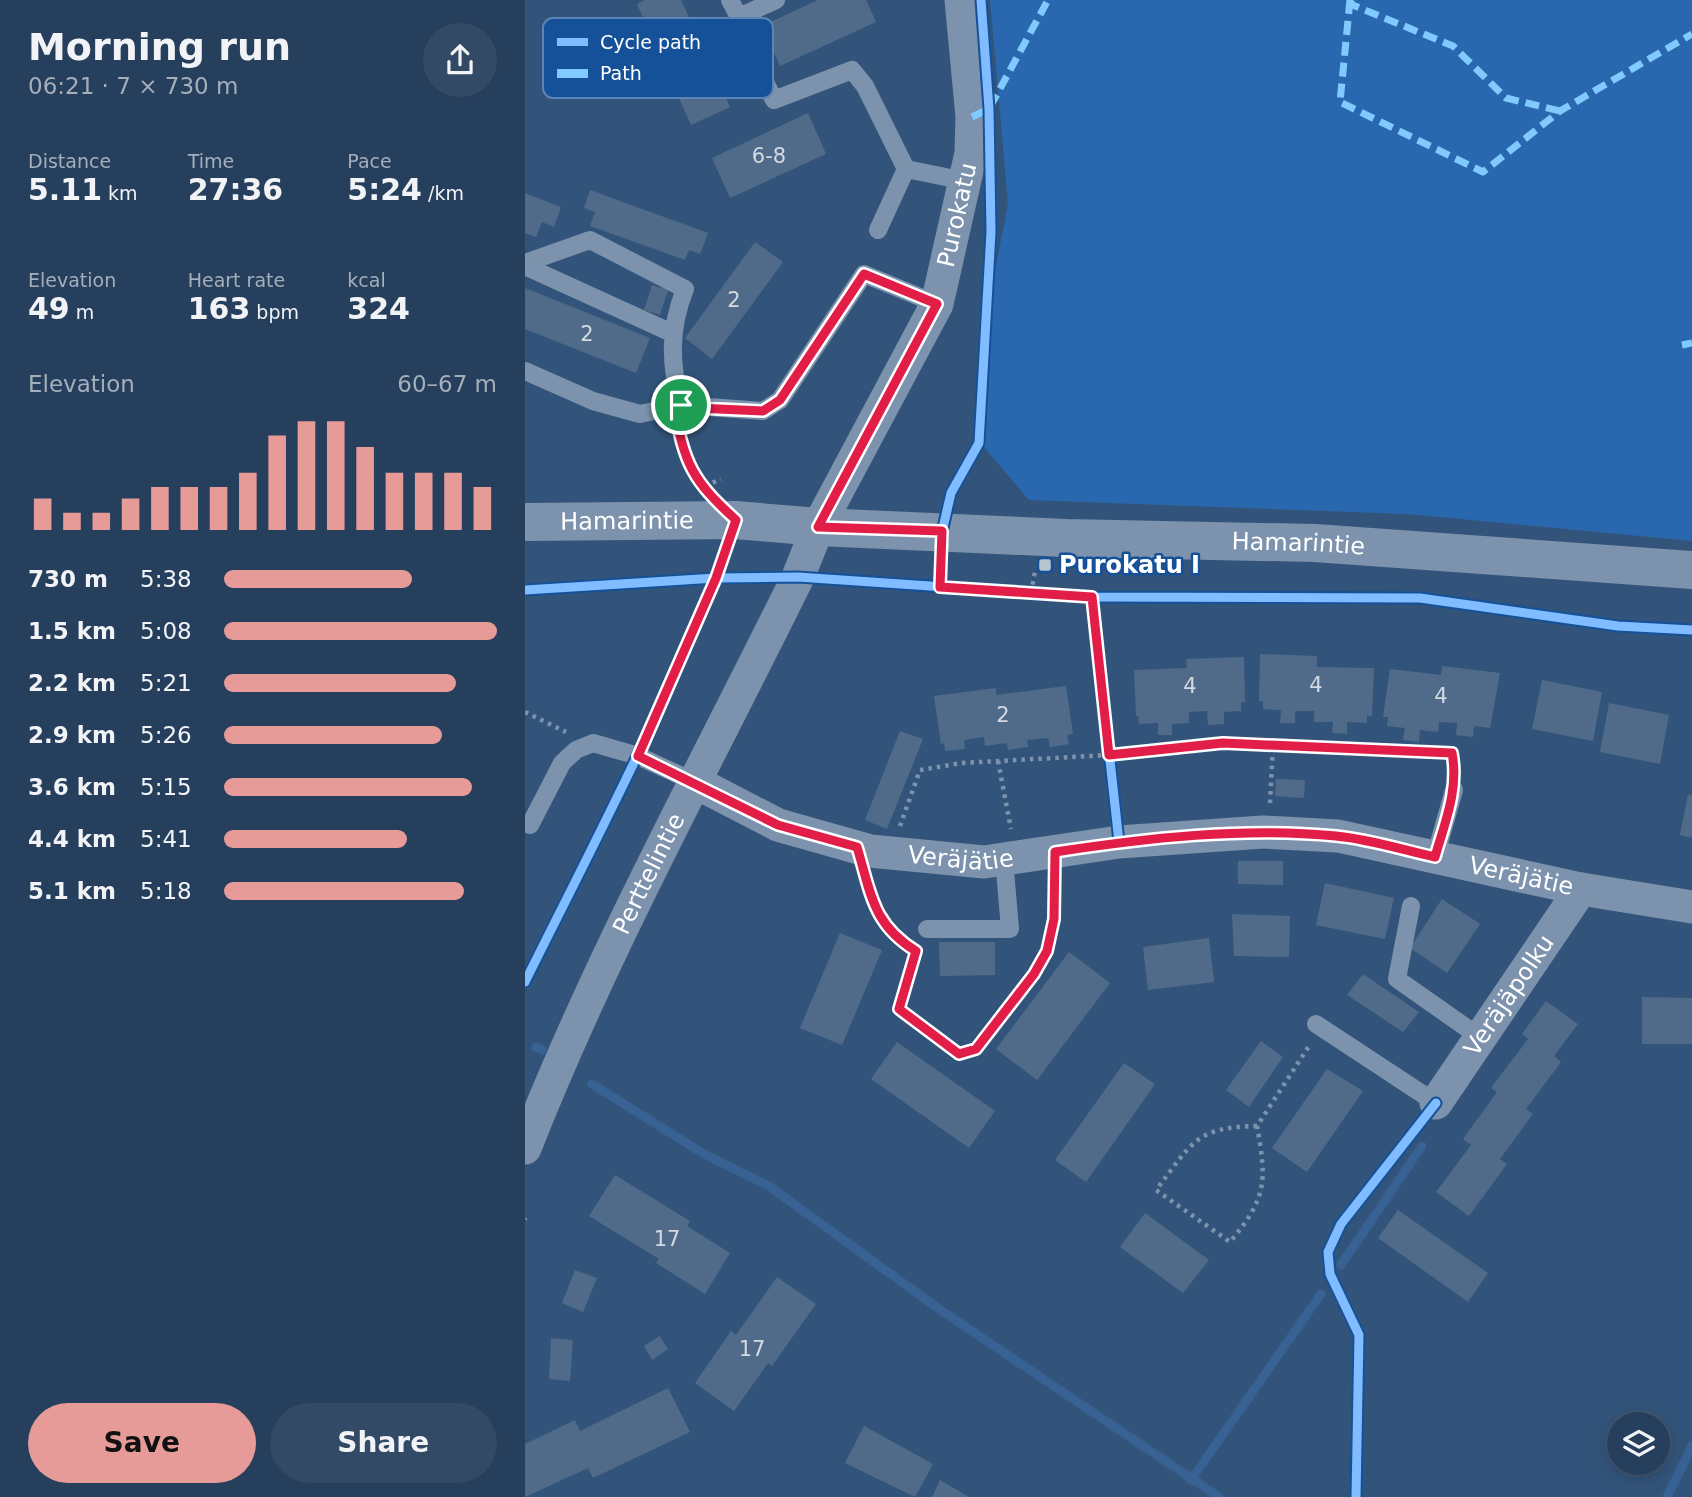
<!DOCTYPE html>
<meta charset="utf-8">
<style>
:root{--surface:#263f5c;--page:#324a65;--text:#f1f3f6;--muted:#a4afbb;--line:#425872;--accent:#e69b98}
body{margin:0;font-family:"DejaVu Sans",sans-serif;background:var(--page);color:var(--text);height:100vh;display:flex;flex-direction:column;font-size:26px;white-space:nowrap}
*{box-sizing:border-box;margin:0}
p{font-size:23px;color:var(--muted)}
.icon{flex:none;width:38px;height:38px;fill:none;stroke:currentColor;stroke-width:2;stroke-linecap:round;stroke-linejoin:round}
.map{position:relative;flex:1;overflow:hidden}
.panel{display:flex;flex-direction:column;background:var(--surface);width:525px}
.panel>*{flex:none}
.controls{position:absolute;left:1082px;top:1412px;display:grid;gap:14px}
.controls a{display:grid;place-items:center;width:63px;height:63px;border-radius:50%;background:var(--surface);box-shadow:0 4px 18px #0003,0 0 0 2px var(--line);font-size:35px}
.pin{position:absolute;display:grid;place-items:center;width:60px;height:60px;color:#fff;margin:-30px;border:4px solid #fff;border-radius:50%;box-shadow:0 2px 7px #0007}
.round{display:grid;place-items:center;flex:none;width:74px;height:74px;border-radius:37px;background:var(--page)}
.head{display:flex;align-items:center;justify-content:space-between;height:119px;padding:0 28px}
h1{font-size:38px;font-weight:600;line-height:52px}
.metrics{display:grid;grid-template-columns:repeat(3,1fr);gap:10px;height:119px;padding:7px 28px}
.metrics div{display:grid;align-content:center}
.metrics b{font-size:30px;font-weight:600}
.metrics small{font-size:19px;font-weight:400}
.metrics p{font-size:19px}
.chart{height:196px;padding:14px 28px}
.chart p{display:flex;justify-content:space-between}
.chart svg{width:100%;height:126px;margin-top:7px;stroke:var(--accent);stroke-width:6}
.button{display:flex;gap:14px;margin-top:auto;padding:14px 28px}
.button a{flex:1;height:80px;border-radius:42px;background:var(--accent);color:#111;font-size:28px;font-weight:600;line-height:80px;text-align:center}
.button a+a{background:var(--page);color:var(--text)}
ul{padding:0 28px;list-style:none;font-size:23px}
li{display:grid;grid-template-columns:112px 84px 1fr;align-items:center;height:52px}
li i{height:18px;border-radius:9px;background:var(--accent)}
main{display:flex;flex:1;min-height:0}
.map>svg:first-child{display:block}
</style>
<main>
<section class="panel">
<div class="head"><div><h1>Morning run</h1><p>06:21 · 7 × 730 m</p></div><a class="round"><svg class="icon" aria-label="share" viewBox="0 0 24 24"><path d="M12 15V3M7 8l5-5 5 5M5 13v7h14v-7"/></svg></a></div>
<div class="metrics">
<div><p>Distance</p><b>5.11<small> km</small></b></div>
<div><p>Time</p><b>27:36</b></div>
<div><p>Pace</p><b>5:24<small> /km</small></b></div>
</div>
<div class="metrics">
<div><p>Elevation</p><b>49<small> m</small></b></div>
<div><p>Heart rate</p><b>163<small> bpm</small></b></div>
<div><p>kcal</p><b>324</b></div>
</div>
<div class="chart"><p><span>Elevation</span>60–67 m</p>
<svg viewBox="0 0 160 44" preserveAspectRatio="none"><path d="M5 44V33M15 44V38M25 44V38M35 44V33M45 44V29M55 44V29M65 44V29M75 44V24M85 44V11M95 44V6M105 44V6M115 44V15M125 44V24M135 44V24M145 44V24M155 44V29"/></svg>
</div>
<ul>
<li><b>730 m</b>5:38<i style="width:69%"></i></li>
<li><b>1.5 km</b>5:08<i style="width:100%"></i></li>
<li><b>2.2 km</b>5:21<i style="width:85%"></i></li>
<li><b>2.9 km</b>5:26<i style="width:80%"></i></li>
<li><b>3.6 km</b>5:15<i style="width:91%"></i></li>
<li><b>4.4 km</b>5:41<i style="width:67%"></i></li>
<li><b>5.1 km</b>5:18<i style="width:88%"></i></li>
</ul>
<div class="button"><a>Save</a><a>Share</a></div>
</section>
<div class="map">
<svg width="1167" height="1497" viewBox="0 0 1167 1497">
<rect width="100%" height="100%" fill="#33547a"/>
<path fill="#2968ae" d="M465,0H1167V541L883,514L504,500L453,440L461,317L483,204Z"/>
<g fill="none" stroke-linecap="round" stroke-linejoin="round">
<g stroke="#386294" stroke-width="9">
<path d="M11,1047L17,1050"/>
<path d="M67,1084L179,1154L244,1186L414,1309L694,1497"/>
<path d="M816,1265L897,1146"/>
<path d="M666,1480L796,1294"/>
<path d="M1142,1497L1167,1446"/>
</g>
</g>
<g fill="#506b89">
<path d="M120,0H156L205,107L166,125L112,4Z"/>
<path d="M293,0H341L351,22L255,66L237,26Z"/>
<path d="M283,113L301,154L205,198L187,158Z"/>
<path d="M65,190L183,233L175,254L164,250L160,260L65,226L70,212L59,208Z"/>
<path d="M0,193L36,207L29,227L17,222L11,237L0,233Z"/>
<path d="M230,242L258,262L187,359L160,338Z"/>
<path d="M127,285L143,290L135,315L119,310Z"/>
<path d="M0,288L125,338L111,373L0,329Z"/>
<path d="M735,654L792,656V667L849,668L847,716H842V723L822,722V734L807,733L808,722H789V711H770V723H755L756,710L738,709V701H734Z"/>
<path d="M719,657L720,702H716V711L699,712V724L683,725L682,711L664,712V723L647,724V735H633V723L614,724L613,716H611L609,670L662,668L661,659Z"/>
<path d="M917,666L975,673L965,728L949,726L948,737L931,735L932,723L914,722L913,732L895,730L894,742L878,740L880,728L862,726L863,717H858L865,669L916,675Z"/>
<path d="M1017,680L1077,692L1068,741L1007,729Z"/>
<path d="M541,686L548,734L542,735L544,744L525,747L523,738L502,740L503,747L483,750L482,743L460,746L459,737L439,740L440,749L420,751L419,743L416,744L409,696L471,688V695Z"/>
<path d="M1084,703L1144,715L1135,764L1075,752Z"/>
<path d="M375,731L398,739L362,829L340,820Z"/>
<path d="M751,779L780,780L779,798L750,796Z"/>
<path d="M1163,794L1167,795V838L1155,835Z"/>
<path d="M713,861H758V885L713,884Z"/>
<path d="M800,883L869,898L860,939L791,925Z"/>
<path d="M917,899L955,924L922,973L885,948Z"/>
<path d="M707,914L765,916L764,957L709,956Z"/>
<path d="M315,933L357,950L317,1045L275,1028Z"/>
<path d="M684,938L689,982L623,990L618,947Z"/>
<path d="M414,942H470V975L415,976Z"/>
<path d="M544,952L585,983L512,1080L471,1049Z"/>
<path d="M838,974L894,1012L878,1032L822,995Z"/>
<path d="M1117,997L1167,998V1044H1117Z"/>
<path d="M1021,1001L1053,1024L1029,1056L1036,1062L1001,1109L1008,1114L975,1159L982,1164L944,1216L911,1192L946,1145L938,1139L972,1092L966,1088L1003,1039L997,1034Z"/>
<path d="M736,1041L758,1057L724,1107L701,1090Z"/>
<path d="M372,1042L470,1111L444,1148L346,1079Z"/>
<path d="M599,1063L630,1084L561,1182L530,1160Z"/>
<path d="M802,1069L838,1091L782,1172L747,1148Z"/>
<path d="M90,1175L165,1221L162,1226L205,1253L180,1294L131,1263L134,1259L64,1216Z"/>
<path d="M873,1210L963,1273L943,1302L853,1238Z"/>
<path d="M620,1213L684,1260L658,1293L595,1247Z"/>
<path d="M50,1270L72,1278L58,1312L37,1303Z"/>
<path d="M252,1277L291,1304L247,1366L243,1363L209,1411L170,1383L206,1331L211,1335Z"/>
<path d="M135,1336L143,1349L127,1360L119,1346Z"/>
<path d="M26,1338L48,1340L45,1381L24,1379Z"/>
<path d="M143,1388L165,1432L68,1478L63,1468L0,1497V1444L50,1420L55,1431Z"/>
<path d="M339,1426L408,1464L390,1497L320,1463Z"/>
<path d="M415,1480L444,1497H407Z"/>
</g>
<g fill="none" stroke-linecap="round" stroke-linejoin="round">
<g stroke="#7d93ad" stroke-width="4.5" stroke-dasharray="3.5 5" stroke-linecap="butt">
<path d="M180,486L196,479"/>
<path d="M506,593L510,571"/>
<path d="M0,712L41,732"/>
<path d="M473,761L486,829"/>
<path d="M745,803L748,745"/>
<path d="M375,826L395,770L437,763L584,755L698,743L927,753L930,770"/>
<path d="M342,881C354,916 359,931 391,951L374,1009L434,1054L451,1049L509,974L522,951L529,919L530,880"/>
<path d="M732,1126C669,1127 667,1144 631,1190L705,1242C742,1198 742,1181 732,1126L784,1046"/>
<path d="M0,1219L1,1218"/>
</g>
<g stroke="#7d93ad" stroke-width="18">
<path d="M205,0L214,17"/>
<path d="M251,0L214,17L217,36L249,100L327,70L340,86L381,169"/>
<path d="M353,230L381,169L440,181"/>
<path d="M0,263L65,240L160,289C144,329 145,364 156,405"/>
<path d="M0,266L147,333"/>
<path d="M0,371L68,401L115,414L156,405L238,411L255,400L339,274L412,304"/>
<path d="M5,825L37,763L51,750L68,743L113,756L172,783"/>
<path d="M910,857L929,790"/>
<path d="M886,906L872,979L956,1038"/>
<path d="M402,929H485L479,859"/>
<path d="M791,1024L911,1103"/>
</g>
<g stroke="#7d93ad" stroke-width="33">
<path id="s1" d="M172,783L253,825L345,851L459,862L594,842L738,832L813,836L1056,889L1167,907"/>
<path id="s2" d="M911,1103L1056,889"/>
<path id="s3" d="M0,1148C77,952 180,766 273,577L293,527L412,304L446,153L447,117L436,0"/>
</g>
<path stroke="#7d93ad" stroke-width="38" id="s4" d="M0,522L211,520L293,527L541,538L790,543L1167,570"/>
<g stroke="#80caff" stroke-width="7" stroke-dasharray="14 7" stroke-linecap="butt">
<path d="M825,0L815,102L958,172L1035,111L1167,34"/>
<path d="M827,0L825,4L928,46L981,98L1035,111"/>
<path d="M447,117L464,109L523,0"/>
<path d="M1157,345L1167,343"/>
</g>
<defs>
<g id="cycleway">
<path d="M415,587L417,532L426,493L454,443L466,232L464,109L456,0"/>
<path d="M0,590L191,578L273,577L567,597L895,598L1093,626L1167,630"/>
<path d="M567,597L594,842"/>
<path d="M0,982C75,831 156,680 211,520C167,480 160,465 149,407"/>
<path d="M831,1497L834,1335L805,1274L803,1252L816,1224L911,1103"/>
</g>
</defs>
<use href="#cycleway" stroke="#155198" stroke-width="13"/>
<use href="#cycleway" stroke="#80bcff" stroke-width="9"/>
</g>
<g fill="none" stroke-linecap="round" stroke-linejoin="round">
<defs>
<path id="route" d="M339,274L412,304L293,527L417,531L415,587L567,597L584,755L698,743L927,753C934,789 920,822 910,857C878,850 844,839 811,836C718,827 622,838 530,852L529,919L522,951L509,974L451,1049L434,1054L374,1009L391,951C347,924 346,893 332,847L253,825L113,756L191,578L211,520C167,480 160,465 149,407L238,411L255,400Z"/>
</defs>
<use href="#route" stroke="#fff" stroke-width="14"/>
<use href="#route" stroke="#e11d48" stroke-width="9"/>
</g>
<rect fill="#b8c3d0" stroke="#155198" stroke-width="2.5" x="513" y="558" width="14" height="14" rx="3.5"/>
<g text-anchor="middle" stroke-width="5" stroke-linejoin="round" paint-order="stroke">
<g font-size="21" fill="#d3dae2">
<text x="244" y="163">6-8</text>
<text x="209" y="307">2</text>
<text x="62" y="341">2</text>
<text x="791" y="692">4</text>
<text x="665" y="693">4</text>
<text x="916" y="703">4</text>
<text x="478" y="722">2</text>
<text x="142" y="1246">17</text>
<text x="227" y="1356">17</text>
</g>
<g font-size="24" fill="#fff" stroke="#155198">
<text dy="8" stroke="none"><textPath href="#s3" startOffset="1031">Purokatu</textPath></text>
<text dy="8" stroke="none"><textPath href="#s4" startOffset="102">Hamarintie</textPath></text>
<text dy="8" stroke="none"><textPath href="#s4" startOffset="774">Hamarintie</textPath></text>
<text dy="8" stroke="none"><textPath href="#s1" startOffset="278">Veräjätie</textPath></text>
<text dy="8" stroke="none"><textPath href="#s3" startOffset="301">Perttelintie</textPath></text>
<text dy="8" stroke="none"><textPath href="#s1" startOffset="845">Veräjätie</textPath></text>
<text dy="8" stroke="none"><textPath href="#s2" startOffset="130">Veräjäpolku</textPath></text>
</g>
<g font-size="24" font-weight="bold" fill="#fff" stroke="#155198" text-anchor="start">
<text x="534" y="573">Purokatu I</text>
</g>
</g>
<rect x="18" y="18" width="230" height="80" rx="10" fill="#155198" stroke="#5b85b7" stroke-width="2"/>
<rect x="32" y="38" width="31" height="8" fill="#80bcff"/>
<rect x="32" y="69" width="31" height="9" fill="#80caff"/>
<g font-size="19" fill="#fff">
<text x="75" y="49">Cycle path</text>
<text x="75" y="80">Path</text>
</g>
</svg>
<div class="controls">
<a><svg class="icon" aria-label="layers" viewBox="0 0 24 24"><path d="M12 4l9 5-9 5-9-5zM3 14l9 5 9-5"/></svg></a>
</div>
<div class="pin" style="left:156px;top:405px;background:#1e9e55"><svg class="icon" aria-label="arrive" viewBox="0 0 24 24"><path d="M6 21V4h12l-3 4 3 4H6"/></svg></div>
</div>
</main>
